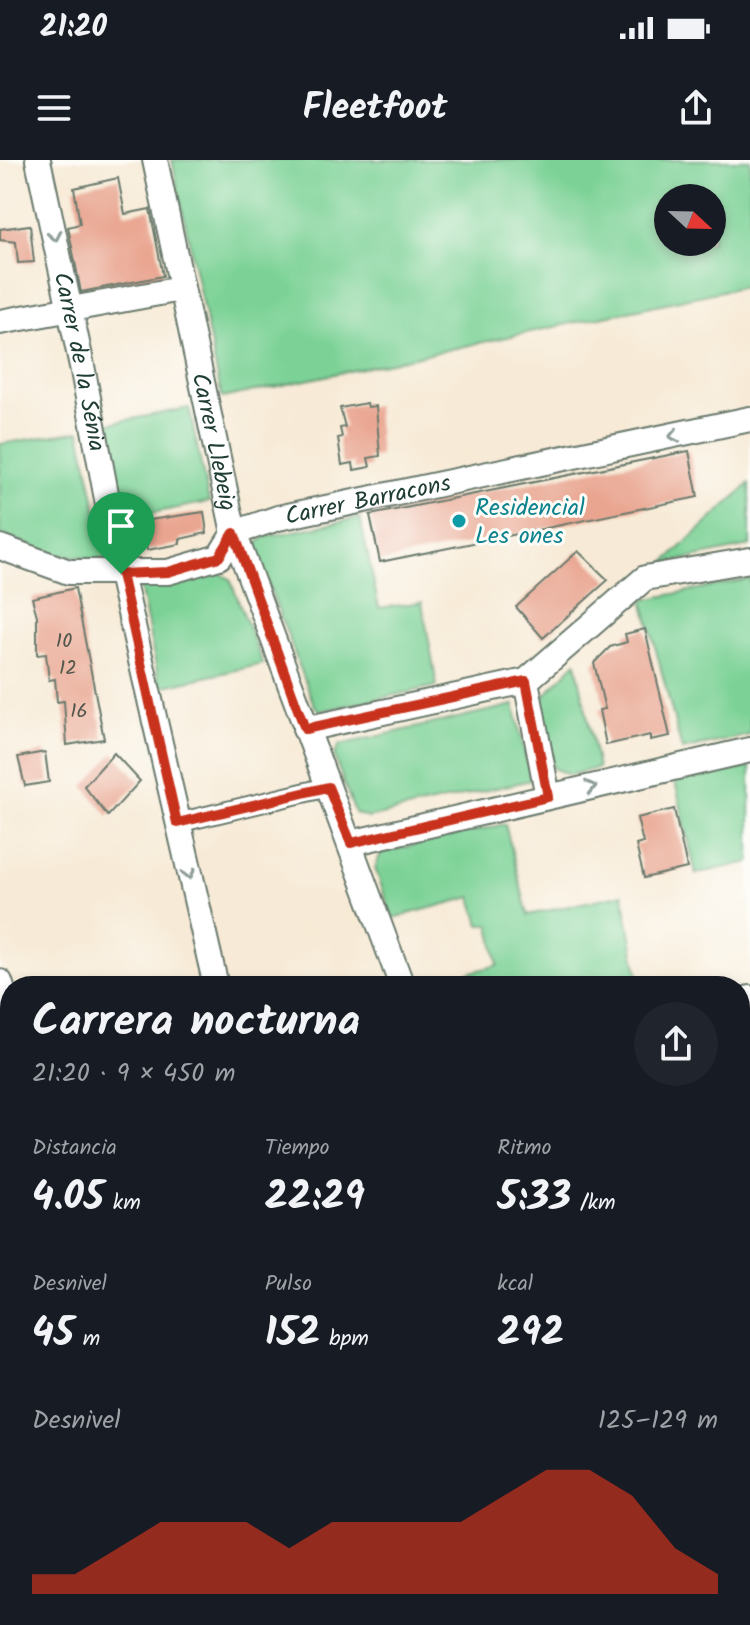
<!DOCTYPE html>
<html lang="es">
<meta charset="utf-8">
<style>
:root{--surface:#171b24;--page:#20242c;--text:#f1f3f6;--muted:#9ea1a6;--accent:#c8321e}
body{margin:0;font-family:Kalam,sans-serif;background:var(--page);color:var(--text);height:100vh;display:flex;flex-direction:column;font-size:30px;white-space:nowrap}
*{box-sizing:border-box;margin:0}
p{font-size:26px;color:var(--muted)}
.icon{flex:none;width:44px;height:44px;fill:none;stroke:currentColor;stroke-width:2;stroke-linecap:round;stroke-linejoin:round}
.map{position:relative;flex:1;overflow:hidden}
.panel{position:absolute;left:0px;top:816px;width:750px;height:650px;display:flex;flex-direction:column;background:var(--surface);border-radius:32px 32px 0 0;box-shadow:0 4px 12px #0003}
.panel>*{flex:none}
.needle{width:52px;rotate:112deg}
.buttons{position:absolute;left:654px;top:24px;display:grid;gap:16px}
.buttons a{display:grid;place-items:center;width:72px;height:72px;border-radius:50%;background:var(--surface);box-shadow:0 4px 12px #0003;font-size:40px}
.pin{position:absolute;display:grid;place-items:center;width:68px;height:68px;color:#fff;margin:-82px -34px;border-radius:50% 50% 50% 0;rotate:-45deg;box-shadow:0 0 8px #0007}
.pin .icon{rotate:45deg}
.round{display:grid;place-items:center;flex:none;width:84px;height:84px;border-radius:42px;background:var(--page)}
.headline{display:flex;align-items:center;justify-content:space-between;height:136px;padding:0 32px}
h1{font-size:44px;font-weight:600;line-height:60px}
.metrics{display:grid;grid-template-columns:repeat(3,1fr);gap:12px;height:136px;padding:8px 32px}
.metrics div{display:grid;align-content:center}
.metrics b{font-size:40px;font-weight:600}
.metrics small{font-size:22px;font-weight:400}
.metrics p{font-size:22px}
.chart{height:224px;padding:16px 32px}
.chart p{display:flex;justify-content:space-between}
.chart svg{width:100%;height:144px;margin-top:8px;fill:var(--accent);opacity:.7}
.status{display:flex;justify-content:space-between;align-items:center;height:56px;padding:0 40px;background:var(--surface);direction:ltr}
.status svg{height:22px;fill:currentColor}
header{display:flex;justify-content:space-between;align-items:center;height:104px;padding:0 32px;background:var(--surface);font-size:36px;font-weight:600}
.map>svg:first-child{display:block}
</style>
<div class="status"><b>21:20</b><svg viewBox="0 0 49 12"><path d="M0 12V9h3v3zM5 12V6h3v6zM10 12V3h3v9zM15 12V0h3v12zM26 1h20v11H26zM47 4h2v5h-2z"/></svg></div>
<header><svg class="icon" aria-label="menu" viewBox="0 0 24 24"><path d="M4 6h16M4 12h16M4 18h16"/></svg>Fleetfoot<svg class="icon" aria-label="share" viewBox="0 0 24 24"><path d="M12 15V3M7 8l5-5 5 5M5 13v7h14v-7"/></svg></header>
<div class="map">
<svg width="750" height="1465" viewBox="0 0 750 1465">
<rect width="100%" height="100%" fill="#fdfcf7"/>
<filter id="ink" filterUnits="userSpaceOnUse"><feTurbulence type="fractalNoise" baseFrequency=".0125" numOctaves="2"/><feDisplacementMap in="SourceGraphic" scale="16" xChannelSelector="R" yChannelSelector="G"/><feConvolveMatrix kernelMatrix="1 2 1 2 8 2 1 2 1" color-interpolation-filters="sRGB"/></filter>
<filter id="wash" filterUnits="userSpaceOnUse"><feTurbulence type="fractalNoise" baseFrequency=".006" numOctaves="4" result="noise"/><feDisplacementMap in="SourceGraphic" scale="32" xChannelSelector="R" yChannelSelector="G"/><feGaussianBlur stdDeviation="1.8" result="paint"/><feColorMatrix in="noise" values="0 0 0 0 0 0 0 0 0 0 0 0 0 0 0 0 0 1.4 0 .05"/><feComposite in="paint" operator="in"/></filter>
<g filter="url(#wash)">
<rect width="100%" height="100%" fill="#f7ead6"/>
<g fill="#7cd296" stroke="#4e8865" stroke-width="2" fill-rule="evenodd">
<path d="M172,0H750V125L222,238ZM668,38H712V82H668Z"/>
<path d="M189,248L209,342L126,358L106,264Z"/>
<path d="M80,271L107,400L56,395L0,374V284Z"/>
<path d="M750,323V386L663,404Z"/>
<path d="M360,358L379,448L422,442L437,526L320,551L314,545L256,391L259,382L265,377Z"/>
<path d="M218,412L230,419L263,504L160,527L140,426L170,425Z"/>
<path d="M750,419V575L682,590L643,440Z"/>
<path d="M576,502L598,608L569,615L553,608L539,541Z"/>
<path d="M514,545L531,620L368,658L355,653L334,596L339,585Z"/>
<path d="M750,607V702L696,714L675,621Z"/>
<path d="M505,664L528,755L623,734L640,826H418L498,805L490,765H480L472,737L393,758L375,708L381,693Z"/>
<path d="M588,1456H708L709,1465H548Z"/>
</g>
<g id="blocks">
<g fill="#e9a590">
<path d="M118,18L125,54L150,49L163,116L81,132L68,67L80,64L74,28Z"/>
<path d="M30,65L34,102L18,103L16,82L0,80V69Z"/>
<path d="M367,243L368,247L376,246L380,296L368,298L370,307L354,310L353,303L342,305L338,278L342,277L340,268L345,267L340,248Z"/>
<path d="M689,291L698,337L380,402L370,355Z"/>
<path d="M204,352L207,373L180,379V384L147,390L142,361Z"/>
<path d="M578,391L608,420L543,478L516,447Z"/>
<path d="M75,428L104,579L67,585L64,541L57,542L55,519L49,520L46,494L37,495V456L32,438Z"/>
<path d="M645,469L670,576L650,580V575L606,585L599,550L605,549L594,503L610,487L627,482L625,474Z"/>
<path d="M45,592L49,622L25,626L18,597Z"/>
<path d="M114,593L140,621L108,656L84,626Z"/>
<path d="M674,649L687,708L644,718L636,685L643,683L637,658Z"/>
</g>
</g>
</g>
<g filter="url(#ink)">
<use href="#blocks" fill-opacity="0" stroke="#6b7a6d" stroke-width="2"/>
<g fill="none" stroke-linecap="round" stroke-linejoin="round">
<defs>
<g id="pedestrian">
<path d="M177,663L328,627"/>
<path d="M622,1465L662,1456"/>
</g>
<g id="minor">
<path id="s1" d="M38,0L83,211L121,414L216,826"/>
<path id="s2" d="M155,0L234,373L402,826"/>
<path d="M0,162L181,129"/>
<path id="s3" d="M0,387L69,412H168L219,397L234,373L278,358L750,259"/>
<path d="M526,521L548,637"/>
<path d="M305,569L526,521L645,418L750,400"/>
<path d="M351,683L750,590"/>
<path d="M0,822L10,853"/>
<path d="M740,841L750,838"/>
<path d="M740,949L750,947"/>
<path d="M740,1046L750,1044"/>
<path d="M0,1064L10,1062"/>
<path d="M740,1208L750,1206"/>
<path d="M0,1224L10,1222"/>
<path d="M0,1365L10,1363"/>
<path d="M740,1438L750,1436"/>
<path d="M98,1456L99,1465"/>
<path d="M133,1456L135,1465"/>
<path d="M456,1456L458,1465"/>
<path d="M729,1456L731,1465"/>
</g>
</defs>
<use href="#pedestrian" stroke="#6b7a6d" stroke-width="22"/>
<use href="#minor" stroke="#6b7a6d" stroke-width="28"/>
<use href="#pedestrian" stroke="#fff" stroke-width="18"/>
<use href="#minor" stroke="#fff" stroke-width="24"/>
</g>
<defs><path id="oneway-chevron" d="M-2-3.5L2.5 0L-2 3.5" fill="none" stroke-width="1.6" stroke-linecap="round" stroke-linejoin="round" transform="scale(2)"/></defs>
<g stroke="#8f9e9a">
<use href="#oneway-chevron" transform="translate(55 76) rotate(78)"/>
<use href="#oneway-chevron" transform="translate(674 276) rotate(168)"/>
<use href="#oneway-chevron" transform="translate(591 627) rotate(-13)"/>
<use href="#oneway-chevron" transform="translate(189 714) rotate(77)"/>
</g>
</g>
<g fill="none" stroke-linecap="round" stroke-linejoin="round" filter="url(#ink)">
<defs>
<path id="route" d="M234,373L305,569L526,521L548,637L351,683L328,627L177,663L121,414L168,412L219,397Z"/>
</defs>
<use href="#route" stroke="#fff" stroke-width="16"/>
<use href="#route" stroke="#c8321e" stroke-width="10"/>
</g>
<circle fill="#0f9aa8" stroke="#fdfcf7" stroke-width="3" cx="459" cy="361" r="8"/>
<g text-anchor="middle" stroke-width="6" stroke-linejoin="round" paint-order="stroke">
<g font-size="20" fill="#52574b">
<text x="64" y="487">10</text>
<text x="68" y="514">12</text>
<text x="79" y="557">16</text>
</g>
<g font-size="24" fill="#1f3d34" stroke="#fdfcf7">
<text dy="8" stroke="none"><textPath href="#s1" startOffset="206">Carrer de la Sénia</textPath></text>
<text dy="8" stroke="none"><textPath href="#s2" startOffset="288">Carrer Llebeig</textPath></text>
<text dy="8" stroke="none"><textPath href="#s3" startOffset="392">Carrer Barracons</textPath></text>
</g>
<g font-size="24" fill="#0d838f" stroke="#fdfcf7" text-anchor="start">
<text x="475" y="355">Residencial<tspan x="475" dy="28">Les ones</tspan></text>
</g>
</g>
</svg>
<div class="buttons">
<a><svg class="needle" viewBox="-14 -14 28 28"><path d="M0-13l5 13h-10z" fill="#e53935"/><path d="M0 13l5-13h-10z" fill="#9ea1a6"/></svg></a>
</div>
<div class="pin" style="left:121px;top:414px;background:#1e9e55"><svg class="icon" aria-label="arrive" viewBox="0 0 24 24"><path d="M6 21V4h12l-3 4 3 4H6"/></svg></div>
<section class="panel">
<div class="headline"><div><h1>Carrera nocturna</h1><p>21:20 · 9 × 450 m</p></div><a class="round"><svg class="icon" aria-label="share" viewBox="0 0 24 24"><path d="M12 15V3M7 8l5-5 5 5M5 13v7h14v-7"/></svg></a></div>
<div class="metrics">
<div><p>Distancia</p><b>4.05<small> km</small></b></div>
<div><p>Tiempo</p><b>22:29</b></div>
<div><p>Ritmo</p><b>5:33<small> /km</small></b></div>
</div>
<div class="metrics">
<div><p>Desnivel</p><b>45<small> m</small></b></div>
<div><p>Pulso</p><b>152<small> bpm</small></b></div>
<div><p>kcal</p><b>292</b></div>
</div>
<div class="chart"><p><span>Desnivel</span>125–129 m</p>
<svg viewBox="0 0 160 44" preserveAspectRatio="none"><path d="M0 44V38L10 38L20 30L30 22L40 22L50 22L60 30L70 22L80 22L90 22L100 22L110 14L120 6L130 6L140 14L150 30L160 38V44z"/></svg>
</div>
</section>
</div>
